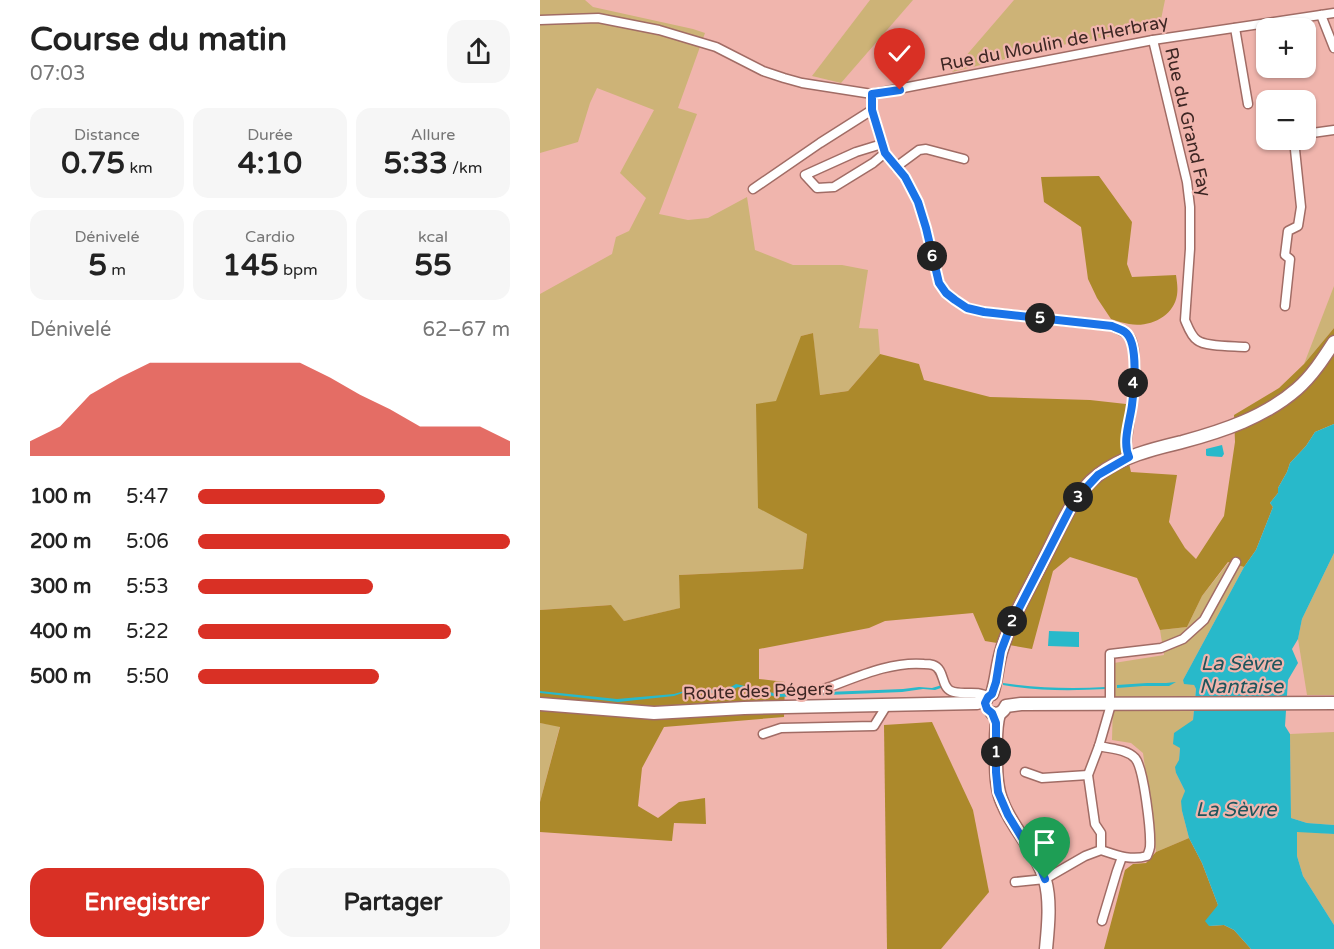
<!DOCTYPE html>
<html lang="fr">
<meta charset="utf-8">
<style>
:root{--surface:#fff;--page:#f6f6f6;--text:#222;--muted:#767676;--accent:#d93025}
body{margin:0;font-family:"Varela Round",sans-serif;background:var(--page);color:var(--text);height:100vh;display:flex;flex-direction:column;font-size:22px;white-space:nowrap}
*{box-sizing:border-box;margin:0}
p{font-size:20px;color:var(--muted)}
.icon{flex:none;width:33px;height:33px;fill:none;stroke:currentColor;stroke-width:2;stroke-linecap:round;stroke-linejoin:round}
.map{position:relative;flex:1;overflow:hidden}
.side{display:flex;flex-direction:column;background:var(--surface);width:540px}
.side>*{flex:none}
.buttons{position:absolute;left:716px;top:18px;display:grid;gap:12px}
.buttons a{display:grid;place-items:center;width:60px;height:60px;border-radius:12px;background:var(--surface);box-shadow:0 2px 4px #0004;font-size:30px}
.pin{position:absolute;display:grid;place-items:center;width:51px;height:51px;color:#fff;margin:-62px -26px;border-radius:50% 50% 50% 0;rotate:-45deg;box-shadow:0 0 6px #0007}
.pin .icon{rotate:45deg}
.km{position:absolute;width:30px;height:30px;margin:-15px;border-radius:50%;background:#222;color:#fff;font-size:16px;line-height:30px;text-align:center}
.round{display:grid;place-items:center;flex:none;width:63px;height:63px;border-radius:18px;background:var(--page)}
.summary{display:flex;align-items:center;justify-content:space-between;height:102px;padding:0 30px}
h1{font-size:33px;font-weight:800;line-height:45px}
.figures{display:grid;grid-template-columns:repeat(3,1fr);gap:9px;height:102px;padding:6px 30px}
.figures div{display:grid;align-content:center;border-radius:15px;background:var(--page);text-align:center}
.figures b{font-size:30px;font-weight:800}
.figures small{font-size:16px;font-weight:400}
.figures p{font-size:16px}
.chart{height:168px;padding:12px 30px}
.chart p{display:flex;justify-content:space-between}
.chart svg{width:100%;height:108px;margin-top:6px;fill:var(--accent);opacity:.7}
.primary-button{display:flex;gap:12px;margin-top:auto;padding:12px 30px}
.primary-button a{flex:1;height:69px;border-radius:18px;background:var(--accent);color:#fff;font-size:24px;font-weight:800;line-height:69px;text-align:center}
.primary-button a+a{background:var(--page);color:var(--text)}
ul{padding:0 30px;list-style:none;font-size:20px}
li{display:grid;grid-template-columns:96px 72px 1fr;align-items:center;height:45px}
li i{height:15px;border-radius:8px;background:var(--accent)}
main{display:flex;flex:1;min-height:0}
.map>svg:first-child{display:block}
</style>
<main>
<section class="side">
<div class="summary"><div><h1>Course du matin</h1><p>07:03</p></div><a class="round"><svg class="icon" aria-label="share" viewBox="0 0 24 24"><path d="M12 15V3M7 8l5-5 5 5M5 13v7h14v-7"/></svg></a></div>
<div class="figures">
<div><p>Distance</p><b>0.75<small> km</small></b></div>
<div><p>Durée</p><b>4:10</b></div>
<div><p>Allure</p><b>5:33<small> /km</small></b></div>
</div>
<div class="figures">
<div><p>Dénivelé</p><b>5<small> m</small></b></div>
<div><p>Cardio</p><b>145<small> bpm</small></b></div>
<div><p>kcal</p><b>55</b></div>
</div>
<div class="chart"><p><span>Dénivelé</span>62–67 m</p>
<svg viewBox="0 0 160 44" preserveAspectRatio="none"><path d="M0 44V38L10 32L20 19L30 12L40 6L50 6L60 6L70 6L80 6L90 6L100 12L110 19L120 25L130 32L140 32L150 32L160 38V44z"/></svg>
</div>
<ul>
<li><b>100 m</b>5:47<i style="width:60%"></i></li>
<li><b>200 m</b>5:06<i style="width:100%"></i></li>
<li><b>300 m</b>5:53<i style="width:56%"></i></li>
<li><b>400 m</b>5:22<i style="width:81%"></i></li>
<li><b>500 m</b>5:50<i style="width:58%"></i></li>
</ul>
<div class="primary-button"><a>Enregistrer</a><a>Partager</a></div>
</section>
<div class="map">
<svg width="794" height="949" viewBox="0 0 794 949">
<rect width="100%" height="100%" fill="#f0b5ad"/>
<g fill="#cdb377">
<path d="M0,0H45L53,7L153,29L165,33L138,108L157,114L119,214L148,220L168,218L207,197L215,250L253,265H302L328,270L319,328L338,329L340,354L308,391L279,395L273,333L261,336L267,534L263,569L139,575L141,608L84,621L70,605L0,610V294L72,254L76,237L89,231L106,198L80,173L114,110L57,88L50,103L38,142L0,153Z"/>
<path d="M330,0H373L301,83L272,76Z"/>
<path d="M474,0H625L619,29L535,42L412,72Z"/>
<path d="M794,286V328L764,364Z"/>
<path d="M794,553V695H767L758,639L762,619Z"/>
<path d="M689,562L704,567L643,680L654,685L656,689L653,720L640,748L639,760L636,773L645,791L642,811L649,838L616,852L603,753L591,743L572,740L574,663L624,655L620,630L647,627L662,596Z"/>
<path d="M0,723L20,726L0,802Z"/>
<path d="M794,732V825L767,823L751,818L750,734Z"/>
<path d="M757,831L794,834V925L763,876L757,856Z"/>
</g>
<g fill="#ac892b">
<path d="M559,176L592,222L587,264L592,277L636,275C637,282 638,288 637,295C634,316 610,328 589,324C583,323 577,321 571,319L557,298L548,279L541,227L504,202L501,177Z"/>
<path d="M794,328V424L775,432L766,446L750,463L747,472L738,488V493L730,503L733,507L716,550L704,567L688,562L662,596L647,627L620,630L597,578L530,557L513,571L492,649L445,641L433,613L345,621L329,628L219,649V679L245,682L244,717L124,727L102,768L98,806L118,818L139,802L165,798L166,824L134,823L132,841L0,832V802L20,727L0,723V610L71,605L84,621L140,608L139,575L263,569L267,534L218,508L216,404L236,401L261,336L273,333L280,395L308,391L340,354L379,364L384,380L450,397L550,400L586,404L583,438L591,472L637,475L629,522L645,548L656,559L684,516L695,442L694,415L739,388L764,364Z"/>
<path d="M392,722L433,810L449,892L401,949H347L344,725Z"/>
<path d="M649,838L662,863L678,905L669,926L684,925L694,930L711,949H564L585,870L593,864L606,863L616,852Z"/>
</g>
<g fill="#28b9ca">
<path d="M794,424V553L762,619L758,639L752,649L758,663L748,680L745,726L750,734L751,818L767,823L794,825V834L757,832V856L763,876L794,925V949H711L694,930L684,925L669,926L665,921L678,905L662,863L649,838L642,811L641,801L645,791L636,773L635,767L639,760L640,748L633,744L634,733L653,720L656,689L654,685L644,684L643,680L704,567L716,550L733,507L730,503L738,493V488L747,472L750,463L766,446L775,432Z"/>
<path d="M682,445L684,454L682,457L667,456L666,455V449Z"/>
<path d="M509,631L539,632V647L508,646Z"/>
<path d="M636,682L629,686H603L577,688V685L607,683H626Z"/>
<path d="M463,683C497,688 531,689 566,687V689C531,691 497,691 463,685Z"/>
<path d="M196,684L218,689L237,694L363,689L379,687L392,688L402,685L404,687L395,690L383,689L362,692L237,697L198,687L188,692L182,694L148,691L134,696L78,702L0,693V691L77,699L134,694L151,689L184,691Z"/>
</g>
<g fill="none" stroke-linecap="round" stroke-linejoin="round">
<defs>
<g id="street">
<path d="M781,15L794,48"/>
<path d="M0,20L58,18L119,30L176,47L223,71L244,78L262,83L332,94L613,40L794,13"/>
<path d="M695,28L708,104"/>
<path d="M613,40L647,182L650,207V249L645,320C648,327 651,336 657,340C665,347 694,346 705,347"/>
<path d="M332,94V110L345,153L365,177L378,202L386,228L399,283L406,293L415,300L427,308L444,312L572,326C579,330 586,331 591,339C599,355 592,406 589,424C588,435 584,447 589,457"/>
<path d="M765,134L794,130"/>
<path d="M342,144L316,152L265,175L277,188L294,187L333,163L345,153"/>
<path d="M356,167L379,150L386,149L424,159"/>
<path d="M213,189L280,143L332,110"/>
<path d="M745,306L750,259L745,255L748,231L758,226L761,207L754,140H756"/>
<path d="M284,689C315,678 350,661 384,664C387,664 390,664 393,665C405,669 401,687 411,691C422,696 437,689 448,697"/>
<path d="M223,734L241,728L334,726L347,705"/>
<path d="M559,746C571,749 586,749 595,758C604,768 611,832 610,847C609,852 609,851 607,856C591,861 576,855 561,850"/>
<path d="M485,772L502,778L548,775"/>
<path d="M475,882L505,879L545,856L561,850V833L555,824L548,775L559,746L570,708V654L621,648L643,639L664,620L696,562"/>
<path d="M562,921L577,871L582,857"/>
</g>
<g id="secondary">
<path d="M452,694C457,679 457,664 462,649C471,619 488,591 502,563C518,533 531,496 558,475C583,456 613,449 642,442C683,431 725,417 757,389C772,376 783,359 794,342"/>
<path d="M0,704L114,713L204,708L437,703L446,700"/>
<path d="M452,713C458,715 463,713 466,706L481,704L794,703"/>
<path d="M459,714C455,727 456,741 456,755C456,771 456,789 463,804C474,831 497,852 505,880C511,901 508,928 506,949"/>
</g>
</defs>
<use href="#street" stroke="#a16c65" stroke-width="11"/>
<use href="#secondary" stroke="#a16c65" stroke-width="15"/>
<use href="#street" stroke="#fff" stroke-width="8"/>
<use href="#secondary" stroke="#fff" stroke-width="12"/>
</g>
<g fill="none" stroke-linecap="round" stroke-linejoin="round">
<defs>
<path id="route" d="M360,90L332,94V110L345,153L365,177L378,202L386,228L399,283L406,293L415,300L427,308L444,312L572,326C576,328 581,329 585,332C599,342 594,389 592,405C590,421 582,442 589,457L558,475L544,490L531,507L472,622L461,651L456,682L452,694L448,697L445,703L447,709L452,713L456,723V772L458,792L468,815L501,869L505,879"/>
</defs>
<use href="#route" stroke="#fff" stroke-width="12"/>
<use href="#route" stroke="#1a73e8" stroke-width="8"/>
</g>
<g text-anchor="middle" stroke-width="4.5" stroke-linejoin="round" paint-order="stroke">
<g font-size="18" fill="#3d2623" stroke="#f0b5ad">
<text transform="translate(514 43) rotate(-11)" y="6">Rue du Moulin de l'Herbray</text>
<text transform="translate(648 122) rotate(77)" y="6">Rue du Grand Fay</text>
<text transform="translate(218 691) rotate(-2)" y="6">Route des Pégers</text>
</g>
<g font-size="20" font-style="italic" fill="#1d555c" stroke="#f0b5ad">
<text x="701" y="670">La Sèvre<tspan x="701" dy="23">Nantaise</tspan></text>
<text x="696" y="816">La Sèvre</text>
</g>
</g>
</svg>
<div class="buttons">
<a>+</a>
<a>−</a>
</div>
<div class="pin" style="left:505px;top:879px;background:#1e9e55"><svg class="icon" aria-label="arrive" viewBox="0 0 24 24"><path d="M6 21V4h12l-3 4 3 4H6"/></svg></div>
<div class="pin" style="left:360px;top:90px;background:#d93025"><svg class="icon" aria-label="check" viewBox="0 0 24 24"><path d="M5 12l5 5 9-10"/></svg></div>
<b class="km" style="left:456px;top:752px">1</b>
<b class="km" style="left:472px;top:621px">2</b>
<b class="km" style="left:538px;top:497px">3</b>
<b class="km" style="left:593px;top:383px">4</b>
<b class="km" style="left:500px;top:318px">5</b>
<b class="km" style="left:392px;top:256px">6</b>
</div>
</main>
